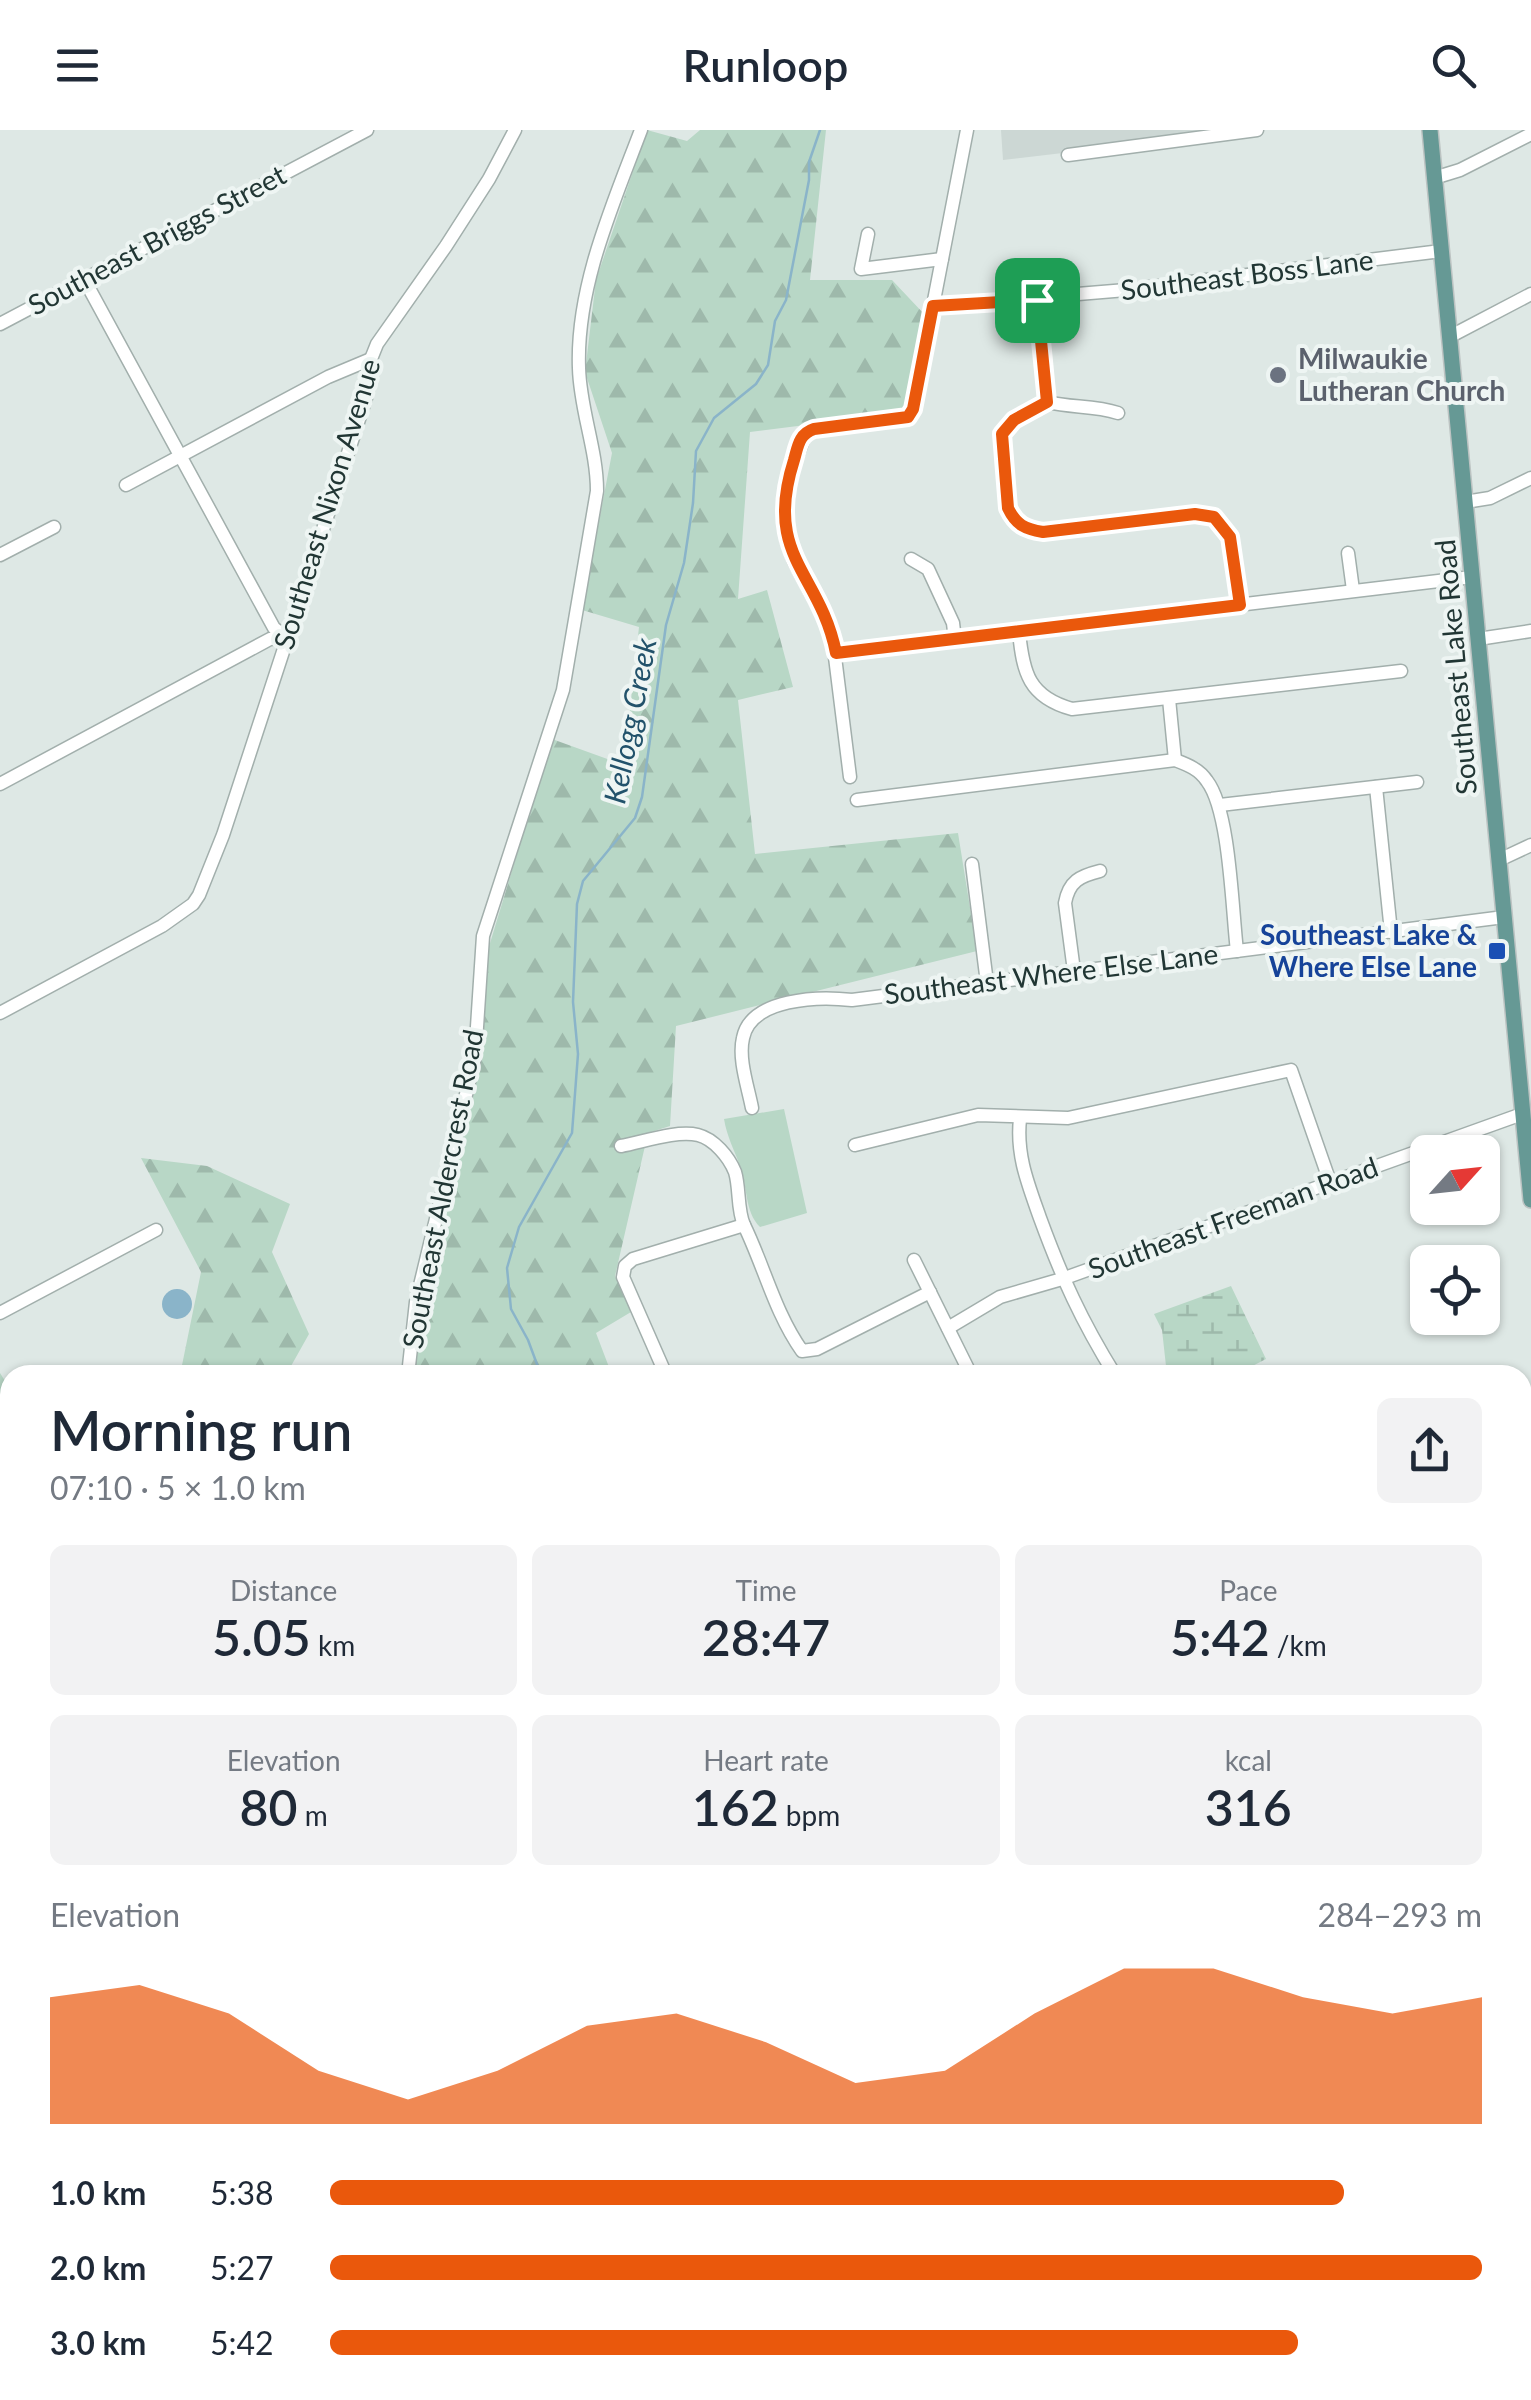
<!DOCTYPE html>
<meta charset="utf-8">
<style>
:root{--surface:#fff;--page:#f2f2f3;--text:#1f2937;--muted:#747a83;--accent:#ea580c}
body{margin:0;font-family:Lato,sans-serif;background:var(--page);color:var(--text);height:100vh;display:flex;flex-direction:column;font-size:38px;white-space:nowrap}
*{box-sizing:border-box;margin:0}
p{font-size:32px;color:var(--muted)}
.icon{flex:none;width:55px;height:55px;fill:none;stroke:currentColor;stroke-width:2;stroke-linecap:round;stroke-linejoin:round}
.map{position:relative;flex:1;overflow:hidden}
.sheet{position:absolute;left:0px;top:1235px;width:1532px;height:1035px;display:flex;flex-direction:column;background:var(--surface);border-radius:30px 30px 0 0;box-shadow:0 2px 8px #0004}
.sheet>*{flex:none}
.needle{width:65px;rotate:63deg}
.buttons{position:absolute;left:1410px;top:1005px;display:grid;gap:20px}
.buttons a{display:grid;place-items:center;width:90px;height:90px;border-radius:15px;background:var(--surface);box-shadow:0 2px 8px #0004;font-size:50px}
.pin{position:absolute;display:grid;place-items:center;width:85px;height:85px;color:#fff;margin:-42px;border-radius:20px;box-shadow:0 5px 15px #0006}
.round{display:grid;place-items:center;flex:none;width:105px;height:105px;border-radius:15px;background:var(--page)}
.overview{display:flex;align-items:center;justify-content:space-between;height:170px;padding:0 50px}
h1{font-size:55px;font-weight:600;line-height:75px}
.figures{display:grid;grid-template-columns:repeat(3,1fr);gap:15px;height:170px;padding:10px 50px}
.figures div{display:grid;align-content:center;border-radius:15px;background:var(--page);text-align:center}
.figures b{font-size:50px;font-weight:600}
.figures small{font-size:28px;font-weight:400}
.figures p{font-size:28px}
.chart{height:280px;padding:20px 50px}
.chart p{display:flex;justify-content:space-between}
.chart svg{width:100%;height:180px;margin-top:10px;fill:var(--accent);opacity:.7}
ul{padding:0 50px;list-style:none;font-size:32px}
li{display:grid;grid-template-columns:160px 120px 1fr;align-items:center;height:75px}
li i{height:25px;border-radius:12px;background:var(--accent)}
header{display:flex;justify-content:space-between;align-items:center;height:130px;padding:0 50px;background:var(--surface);font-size:45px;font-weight:600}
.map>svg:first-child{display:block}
</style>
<header><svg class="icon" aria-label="menu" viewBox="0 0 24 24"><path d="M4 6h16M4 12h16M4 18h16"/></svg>Runloop<svg class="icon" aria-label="search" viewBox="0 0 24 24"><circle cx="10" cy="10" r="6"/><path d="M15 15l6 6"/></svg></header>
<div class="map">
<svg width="1531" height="2270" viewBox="0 0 1531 2270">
<defs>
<pattern id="forest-firs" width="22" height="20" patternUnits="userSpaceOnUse" patternTransform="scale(2.5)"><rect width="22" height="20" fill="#b8d7c6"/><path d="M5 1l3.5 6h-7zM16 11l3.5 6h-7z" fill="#9eb9ab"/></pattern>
<pattern id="wetland-marsh" width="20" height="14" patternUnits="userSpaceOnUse" patternTransform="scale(2.5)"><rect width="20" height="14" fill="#b8d7c6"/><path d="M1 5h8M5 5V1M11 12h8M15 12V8" fill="none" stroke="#9eb9ab"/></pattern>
</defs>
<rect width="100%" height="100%" fill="#dee8e5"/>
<path fill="#ccd7d4" d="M1001,0H1199V7L1003,30Z"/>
<g fill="url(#forest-firs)">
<path d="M647,0L687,11L700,0H826L810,150H892L925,185L909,273L901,283L750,302L738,469L767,460L793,557L738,570L755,724L958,703L977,821L676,896L670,996L648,1003L615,1146L631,1182L596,1203L612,1245H414V1216L482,906L484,833L552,609L624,635L639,497L582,480L612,323L585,242L596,150Z"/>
<path d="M141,1028L207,1036L290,1074L272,1122L309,1204L286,1245H180L201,1142Z"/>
<path d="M0,1243L10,1259V1389L0,1395Z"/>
<path d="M0,1673L10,1675V1810L0,1815Z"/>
<path d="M10,1929V2200L0,2205V1934Z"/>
<path d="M119,2260H176L181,2270H122Z"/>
<path d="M336,2260H812L817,2270H341Z"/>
</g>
<path fill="url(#wetland-marsh)" d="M1231,1156L1266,1229L1235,1245H1167L1162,1200L1154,1184Z"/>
<g fill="#b8d7c6">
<path d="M784,979L807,1083L760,1097C744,1081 748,1056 740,1036C734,1019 727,1007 724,989Z"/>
<path d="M809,2260H1481L1487,2269L1506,2260H1516L1497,2270H815Z"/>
</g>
<circle fill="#8ab4c9" cx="177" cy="1174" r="15"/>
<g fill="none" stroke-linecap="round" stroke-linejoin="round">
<g stroke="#8ab4c9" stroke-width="2.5">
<path d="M541,1245L528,1210L511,1179L507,1138L519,1097L572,1003L578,924L573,872L577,774L583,751L635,688L642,667L666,495L684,433L693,373L696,321L714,288L756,254L768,235L775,191L786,170L809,50V32L820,0"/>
<path d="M609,2260L610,2270"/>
<path d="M1401,2260L1406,2270"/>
</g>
<defs>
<g id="minor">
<path d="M1068,25L1257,0"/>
<path d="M1434,48L1460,40L1531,4"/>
<path d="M868,104L861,139L942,129"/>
<path d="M84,149L274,498L286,507"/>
<path d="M1037,169L1047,272"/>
<path d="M933,176L1126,160L1441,121"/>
<path d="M0,194L367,0"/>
<path d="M1449,207L1531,164"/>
<path d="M1047,272L1013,290L1002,304L1009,378C1016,395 1025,399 1043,402L1195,384L1214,387L1231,407L1239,475"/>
<path d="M1047,272C1072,278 1094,275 1118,283"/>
<path d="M126,355L328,247L371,229"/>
<path d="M1465,372L1490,368L1531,348"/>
<path d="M1348,423L1353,460"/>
<path d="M0,425L54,397"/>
<path d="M911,429L928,439L953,493L955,510"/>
<path d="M1019,502C1023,543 1029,567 1072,579L1401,541"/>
<path d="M1478,509L1531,501"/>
<path d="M836,523L1472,447"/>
<path d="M1169,569L1175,630"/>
<path d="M850,647L832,503L794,431L787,411L788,350L806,302L899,289L907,287L913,279L967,0"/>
<path d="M0,654L270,509L286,507"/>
<path d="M1376,657L1391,802"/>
<path d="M857,670L1175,630C1188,635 1199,639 1207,651C1230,681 1232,780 1237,821"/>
<path d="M1220,675L1417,652"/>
<path d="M1499,730L1531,715"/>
<path d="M972,734L987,853"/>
<path d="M1074,841L1065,773C1069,751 1080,746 1100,741"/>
<path d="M0,883L162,796L193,774L199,765L223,705L366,268L371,229L377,214L446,116L489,49L515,0"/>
<path d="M752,978C748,957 738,929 743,908C751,868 819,866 852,870L1504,787"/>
<path d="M1020,989C1016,1025 1028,1054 1040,1088C1062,1148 1081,1190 1115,1245"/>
<path d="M855,1015L978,985L1068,988L1291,940L1330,1052"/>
<path d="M621,1016C643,1012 676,1000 698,1005C714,1009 729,1027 735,1042C740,1058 737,1080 744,1095C764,1136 775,1183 802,1221L817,1219L930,1162"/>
<path d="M914,1130L971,1245"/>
<path d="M0,1183L156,1100"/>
<path d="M948,1198L1000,1167L1062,1149L1522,984"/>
<path d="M408,1245L416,1172L475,927L483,806L563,560L597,361C597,319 580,280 579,238C576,157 613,74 641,0"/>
<path d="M666,1245L623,1147L625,1136L633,1129L744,1095"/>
<path d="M1522,1267L1531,1266"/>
<path d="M0,1628L10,1623"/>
<path d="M1522,1821L1531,1837"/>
<path d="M1522,1977L1531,1972"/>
<path d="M1522,1988L1531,2004"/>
<path d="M1522,2103L1531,2099"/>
<path d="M1522,2164L1531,2180"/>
<path d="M330,2260L335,2270"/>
</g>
<path id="major" d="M1430,0L1531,1070"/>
</defs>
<use href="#minor" stroke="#a2afac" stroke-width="15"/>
<use href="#major" stroke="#bcc3c2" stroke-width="18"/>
<use href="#minor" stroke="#fff" stroke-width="12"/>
<use href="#major" stroke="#669995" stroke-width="15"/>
</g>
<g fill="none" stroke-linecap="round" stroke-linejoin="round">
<defs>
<path id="route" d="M1037,170L1047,272L1014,290L1002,304L1008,378C1016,395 1025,399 1043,402L1195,384L1214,387L1230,407L1240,475L836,523C820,442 763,427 794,330C798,316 799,304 814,299L908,287L913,279L933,176Z"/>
</defs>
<use href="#route" stroke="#fff" stroke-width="20"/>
<use href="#route" stroke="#ea580c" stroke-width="12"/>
</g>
<circle fill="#6b7280" stroke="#eef5f3" stroke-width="4" cx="1278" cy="245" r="10"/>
<rect fill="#1a4fb4" stroke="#eef5f3" stroke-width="4" x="1487" y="811" width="20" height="20" rx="5"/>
<g text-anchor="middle" stroke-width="8" stroke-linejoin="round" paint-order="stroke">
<g font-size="28" fill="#213634" stroke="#eef5f3">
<text transform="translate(157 110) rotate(-28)" y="10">Southeast Briggs Street</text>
<text transform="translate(1247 145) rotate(-7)" y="10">Southeast Boss Lane</text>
<text transform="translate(327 374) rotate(-73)" y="10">Southeast Nixon Avenue</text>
<text transform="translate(1456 537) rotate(-95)" y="10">Southeast Lake Road</text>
<text transform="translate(1051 844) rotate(-7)" y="10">Southeast Where Else Lane</text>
<text transform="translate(443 1059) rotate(-79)" y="10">Southeast Aldercrest Road</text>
<text transform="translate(1233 1088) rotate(-20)" y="10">Southeast Freeman Road</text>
</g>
<g font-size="28" font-weight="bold" fill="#5b616d" stroke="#eef5f3" text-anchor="start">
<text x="1298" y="239">Milwaukie<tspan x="1298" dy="32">Lutheran Church</tspan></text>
</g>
<g font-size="28" font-weight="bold" fill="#164399" stroke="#eef5f3" text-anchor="end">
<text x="1477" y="815">Southeast Lake &amp;<tspan x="1477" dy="32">Where Else Lane</tspan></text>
</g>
<g font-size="30" font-style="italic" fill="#22526b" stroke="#eef5f3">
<text transform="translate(631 591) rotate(-79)" y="10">Kellogg Creek</text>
</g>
</g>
</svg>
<div class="buttons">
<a><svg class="needle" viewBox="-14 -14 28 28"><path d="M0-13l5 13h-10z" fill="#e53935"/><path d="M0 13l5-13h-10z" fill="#747a83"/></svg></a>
<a><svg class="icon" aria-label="locate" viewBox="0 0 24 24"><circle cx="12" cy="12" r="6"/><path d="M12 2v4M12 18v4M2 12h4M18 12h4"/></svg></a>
</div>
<div class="pin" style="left:1037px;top:170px;background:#1e9e55"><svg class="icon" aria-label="arrive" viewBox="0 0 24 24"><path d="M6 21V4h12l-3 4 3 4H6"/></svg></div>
<section class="sheet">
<div class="overview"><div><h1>Morning run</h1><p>07:10 · 5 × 1.0 km</p></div><a class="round"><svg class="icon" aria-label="share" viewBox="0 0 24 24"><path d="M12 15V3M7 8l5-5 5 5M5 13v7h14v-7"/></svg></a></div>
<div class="figures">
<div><p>Distance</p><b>5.05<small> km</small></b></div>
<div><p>Time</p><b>28:47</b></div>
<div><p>Pace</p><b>5:42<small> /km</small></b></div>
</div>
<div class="figures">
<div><p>Elevation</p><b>80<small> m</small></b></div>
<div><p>Heart rate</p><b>162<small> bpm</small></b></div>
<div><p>kcal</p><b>316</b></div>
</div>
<div class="chart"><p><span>Elevation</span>284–293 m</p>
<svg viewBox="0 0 160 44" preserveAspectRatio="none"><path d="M0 44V13L10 10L20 17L30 31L40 38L50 31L60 20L70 17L80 24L90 34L100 31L110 17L120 6L130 6L140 13L150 17L160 13V44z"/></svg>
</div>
<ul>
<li><b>1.0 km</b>5:38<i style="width:88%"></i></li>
<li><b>2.0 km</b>5:27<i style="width:100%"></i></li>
<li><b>3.0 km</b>5:42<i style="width:84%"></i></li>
</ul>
</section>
</div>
